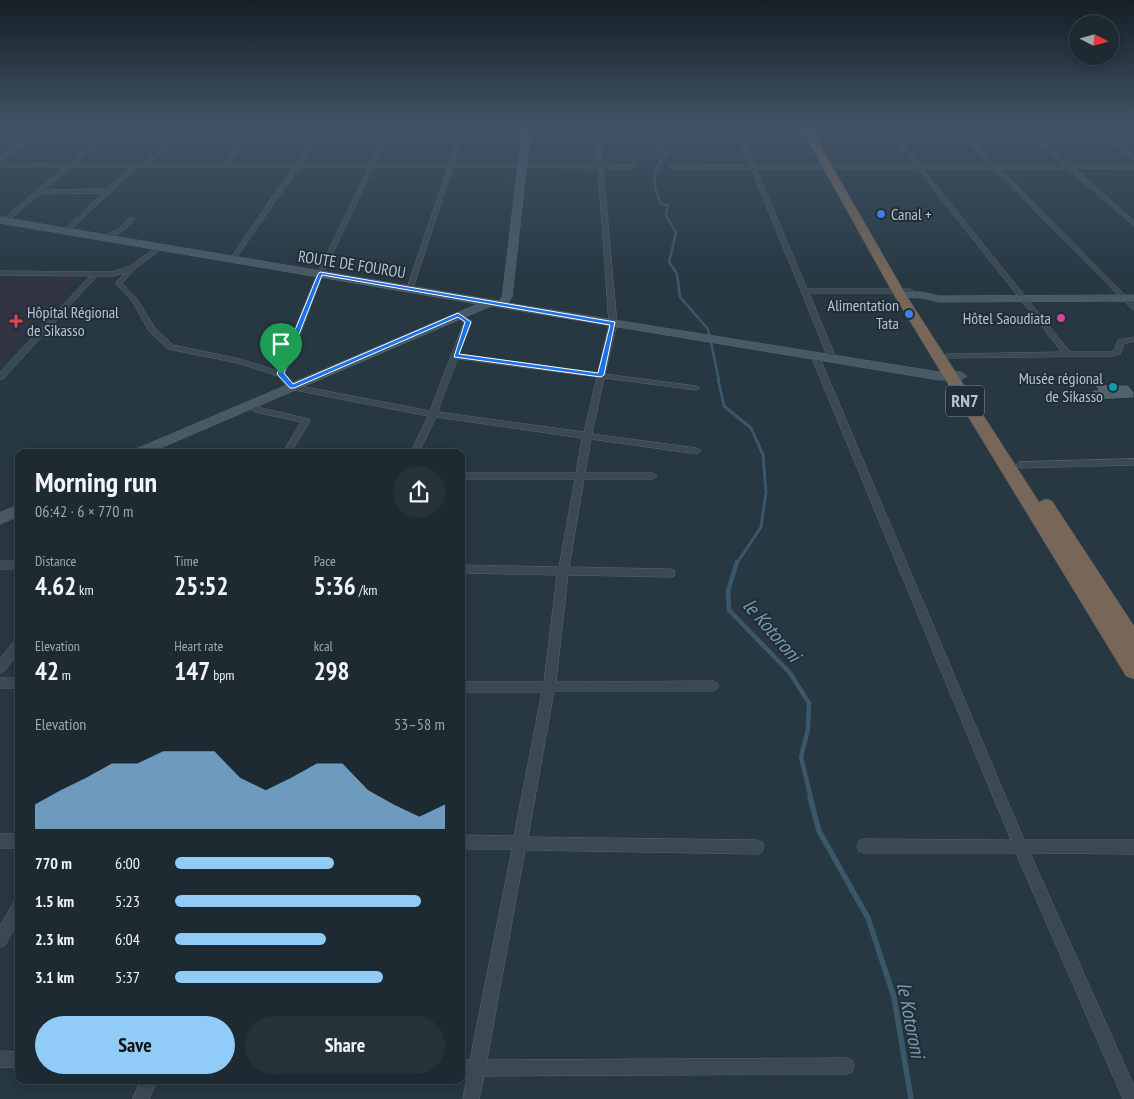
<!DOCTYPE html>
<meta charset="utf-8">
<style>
:root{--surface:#1d2a32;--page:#25323a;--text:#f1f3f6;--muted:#a0a7ac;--line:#3b464d;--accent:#91ccf8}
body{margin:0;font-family:"PT Sans Narrow",sans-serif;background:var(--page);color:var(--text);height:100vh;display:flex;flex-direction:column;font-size:19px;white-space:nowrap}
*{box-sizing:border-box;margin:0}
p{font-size:16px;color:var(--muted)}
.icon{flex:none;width:28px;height:28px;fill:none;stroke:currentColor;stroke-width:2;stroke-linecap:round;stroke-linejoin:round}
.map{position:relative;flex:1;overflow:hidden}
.details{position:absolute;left:15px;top:449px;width:450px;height:635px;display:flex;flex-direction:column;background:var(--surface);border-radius:10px;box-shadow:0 2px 8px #0003,0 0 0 1px var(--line)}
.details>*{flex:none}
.needle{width:32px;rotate:96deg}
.tools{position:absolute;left:1069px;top:15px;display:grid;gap:10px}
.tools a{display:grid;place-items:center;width:50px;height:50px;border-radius:50%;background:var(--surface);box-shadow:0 2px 8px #0003,0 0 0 1px var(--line);font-size:25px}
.pin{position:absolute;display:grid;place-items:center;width:42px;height:42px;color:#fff;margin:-51px -21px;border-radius:50% 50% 50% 0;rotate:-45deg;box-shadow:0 0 5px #0007}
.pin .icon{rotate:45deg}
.round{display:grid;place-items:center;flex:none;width:52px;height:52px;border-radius:26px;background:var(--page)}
.overview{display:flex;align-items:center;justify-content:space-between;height:85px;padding:0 20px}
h1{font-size:28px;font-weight:800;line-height:38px}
.stats{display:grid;grid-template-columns:repeat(3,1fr);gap:8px;height:85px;padding:5px 20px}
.stats div{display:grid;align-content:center}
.stats b{font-size:25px;font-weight:800}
.stats small{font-size:14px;font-weight:400}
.stats p{font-size:14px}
.chart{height:140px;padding:10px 20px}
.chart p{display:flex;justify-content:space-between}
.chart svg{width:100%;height:90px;margin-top:5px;fill:var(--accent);opacity:.7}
.button{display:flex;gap:10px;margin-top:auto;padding:10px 20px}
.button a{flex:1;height:58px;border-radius:30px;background:var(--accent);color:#111;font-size:20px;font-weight:800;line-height:58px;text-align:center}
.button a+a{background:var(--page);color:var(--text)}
ul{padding:0 20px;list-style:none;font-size:16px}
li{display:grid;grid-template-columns:80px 60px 1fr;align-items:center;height:38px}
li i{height:12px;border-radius:6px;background:var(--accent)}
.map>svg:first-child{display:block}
</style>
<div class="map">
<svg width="1134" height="1099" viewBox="0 0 1134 1099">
<rect width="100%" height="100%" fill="#273843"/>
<path fill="#333443" d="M0,276H80L50,309H43L23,331L30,332L0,364Z"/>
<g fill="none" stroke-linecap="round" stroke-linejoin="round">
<path stroke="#3b576a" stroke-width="2" d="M675,238L676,233L666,215L668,205H662C639,162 673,157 690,126"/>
<path stroke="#3b576a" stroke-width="2.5" d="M675,237L669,262L677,274L680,297L708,329L719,380"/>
<path stroke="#3b576a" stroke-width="3" d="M718,379L724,406L751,428L763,455L766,492L761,527L737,563"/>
<path stroke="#3b576a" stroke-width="4.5" d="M737,562L728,591L729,610L790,673L809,703L808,729L801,757L811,798"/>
<path stroke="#3b576a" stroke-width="5.5" d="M810,797L819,831L868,918L894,997L911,1099"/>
</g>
<path fill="#50626e" stroke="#22303a" d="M1094,384L1128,385L1134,392V398L1099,400L1091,390H1098Z"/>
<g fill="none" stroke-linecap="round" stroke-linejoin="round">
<defs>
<g id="street">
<path d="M42,126H48L0,162V158Z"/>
<path d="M113,126H118L75,164H144L181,126H186L150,164H221L250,126H255L227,164H295L321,126H326L301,164H370L388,126H393L375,164H449L459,126H463L454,164H597L595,126H599L603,164L636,165L637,166L634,168H603L617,324L605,374L696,386L700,388L696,390L604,378L592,434L697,448L701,451L697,454L591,439L585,473H652L657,476L652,479H584L569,567L670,569L674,570L675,573L674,576L670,577L568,575L556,682L713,681L717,683L719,686L717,689L713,691H554L528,837L757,840L762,842L764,847L762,852L757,854L525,850L487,1060L846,1058L852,1060L854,1066L852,1072L846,1074L484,1076L479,1099H463L467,1076H461V1060H470L512,849H461V835L514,836L542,692H461V682H544L557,575L461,573V565L559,567L575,479H461V473H576L582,438L436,417L419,452H411L428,416L289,389L278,376L238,363L168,349L149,331L132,301L115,283L125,273L112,276H97L3,379H0V372L90,276L0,275V271L112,272L130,266L160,245L162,246V248L136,268L122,283L137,299L155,328L173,345L240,359L278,371L317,274L369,167H299L235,260L233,261L230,259L293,167H137L68,232L63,231L103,193L40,194L6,222H2V220L65,167H0V163L69,164ZM71,167H131L107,189L44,190ZM374,167H448L407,288L410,290L413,288L453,167L598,168L609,324L598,373L459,354L472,321L458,313L454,315L464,322L430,411L295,385L285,374L323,274ZM458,359L597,377L584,432L438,412Z"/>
<path d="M653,126H657L662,150L657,149Z"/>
<path d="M734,126H739L755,165H914L884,126H889L920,165H990L952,126H957L996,165H1064L1020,126H1025L1070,165H1134V169L1074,168L1134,221V226L1067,168H999L1134,304V310L1132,309L993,168H922L1070,352H1112L1114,351L1118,340L1134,337V341L1124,344L1120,354L1113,356L946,358V354H949L1062,352L917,168H756L807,289H910L913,291L910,293H809L836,358L832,360H829L751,168H672L669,166L672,164L749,165Z"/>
<path d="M1091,126H1097L1134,155V159Z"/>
<path d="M130,218L135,219C127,228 114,239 102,239V237L118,229Z"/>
<path d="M812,354H818L819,356L1024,840H1134V854L1030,853L1134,1086V1099H1123L1016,853H864L859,851L857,846L859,841L864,839L1011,840L811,356Z"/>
<path d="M248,402H254L261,408L309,419L310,421L291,452H283L301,422L255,412L248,406Z"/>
<path d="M1134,459V465L1020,468L1016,465L1020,462Z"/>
<rect x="0" y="561" width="19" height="8"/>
<path d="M19,639V652L4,671L0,673V659L15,640Z"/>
<rect x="0" y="678" width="19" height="10"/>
<rect x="0" y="834" width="19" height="14"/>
<path d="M19,900V921L5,945L0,947V926L14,902Z"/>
<path d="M0,1051L19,1052V1068L0,1067Z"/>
<path d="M141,1080H157L149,1099H133Z"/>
</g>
<g id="secondary">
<path d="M523,126H531L512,297L508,303L939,372H961L967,376L961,380H939L491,306L151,452H135L136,449L478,304L0,223V217L499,301L502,297Z"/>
<path d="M900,292H922L939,296L1134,295V301L939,302L922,298L896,297L895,295L896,293Z"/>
<path d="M19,505V516L0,524V513Z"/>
</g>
<path id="highway" d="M800,126H809L906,295L1039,502L1046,499L1052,501L1134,626V679L1126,676L894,295Z"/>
</defs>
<use href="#street" stroke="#596770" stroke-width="1"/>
<use href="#secondary" stroke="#596770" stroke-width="1"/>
<use href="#highway" stroke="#46545d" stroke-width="1"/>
<use href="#street" fill="#3b4953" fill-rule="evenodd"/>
<use href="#secondary" fill="#495966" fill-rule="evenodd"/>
<use href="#highway" fill="#786658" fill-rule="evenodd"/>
</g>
<linearGradient id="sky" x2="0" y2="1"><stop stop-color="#151f25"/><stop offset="0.45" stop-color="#415366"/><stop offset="1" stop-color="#415366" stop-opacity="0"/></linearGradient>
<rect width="1134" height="280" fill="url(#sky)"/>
<path fill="#1a73e8" stroke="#fff" fill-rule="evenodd" d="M320,272L615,322L604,375L601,377L454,357L465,322L458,317L294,388H290L277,374L318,274ZM322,275L610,325L598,373L459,354L471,322L458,313L293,384L284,373Z"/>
<g fill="#3f7fe0" stroke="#202e38" stroke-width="2">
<circle cx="881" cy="214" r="5"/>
<circle cx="909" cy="314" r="5"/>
</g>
<circle fill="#d1479c" stroke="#202e38" stroke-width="2" cx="1061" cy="318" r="5"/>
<path fill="#e0444e" stroke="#202e38" stroke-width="2" d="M13.5 313.5h5v5h5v5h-5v5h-5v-5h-5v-5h5z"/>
<circle fill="#0f9aa8" stroke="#202e38" stroke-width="2" cx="1113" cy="387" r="5"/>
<g text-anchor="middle" stroke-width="4" stroke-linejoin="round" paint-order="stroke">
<g font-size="16" fill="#b8c4cc" stroke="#202e38" text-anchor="end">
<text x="891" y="220" text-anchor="start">Canal +</text>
<text x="899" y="311">Alimentation<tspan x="899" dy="18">Tata</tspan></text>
<text x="27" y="318" text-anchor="start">Hôpital Régional<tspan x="27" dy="18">de Sikasso</tspan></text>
<text x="1051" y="324">Hôtel Saoudiata</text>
<text x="1103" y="384">Musée régional<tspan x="1103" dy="18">de Sikasso</tspan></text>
</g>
<g font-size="16" fill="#b8c4cc" stroke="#202e38">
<text transform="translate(352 264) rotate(9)" y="6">ROUTE DE FOUROU</text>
</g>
<rect fill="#202e38" stroke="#8a97a0" stroke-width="1" x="946" y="385.5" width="38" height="31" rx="4"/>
<g font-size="18" font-weight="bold" fill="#b8c4cc">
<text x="965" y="407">RN7</text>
</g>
<g font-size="20" font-style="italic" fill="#799aaf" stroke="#202e38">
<text transform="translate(772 630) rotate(49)" y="7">le Kotoroni</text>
<text transform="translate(911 1020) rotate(79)" y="7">le Kotoroni</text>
</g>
</g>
</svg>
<div class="tools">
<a><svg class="needle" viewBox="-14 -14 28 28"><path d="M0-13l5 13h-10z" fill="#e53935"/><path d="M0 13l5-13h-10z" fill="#a0a7ac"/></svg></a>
</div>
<div class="pin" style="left:281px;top:374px;background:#1e9e55"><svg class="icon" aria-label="arrive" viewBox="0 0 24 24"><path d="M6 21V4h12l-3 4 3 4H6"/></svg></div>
<section class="details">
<div class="overview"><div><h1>Morning run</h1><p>06:42 · 6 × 770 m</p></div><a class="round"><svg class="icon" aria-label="share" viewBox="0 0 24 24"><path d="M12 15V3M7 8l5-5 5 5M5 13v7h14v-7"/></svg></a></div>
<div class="stats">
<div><p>Distance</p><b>4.62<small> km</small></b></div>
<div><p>Time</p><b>25:52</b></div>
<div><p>Pace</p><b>5:36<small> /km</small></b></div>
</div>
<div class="stats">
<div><p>Elevation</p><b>42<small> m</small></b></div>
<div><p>Heart rate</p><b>147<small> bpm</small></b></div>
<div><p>kcal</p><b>298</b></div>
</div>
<div class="chart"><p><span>Elevation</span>53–58 m</p>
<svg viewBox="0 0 160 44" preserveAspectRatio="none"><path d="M0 44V32L10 25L20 19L30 12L40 12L50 6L60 6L70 6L80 19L90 25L100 19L110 12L120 12L130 25L140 32L150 38L160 32V44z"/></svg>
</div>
<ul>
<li><b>770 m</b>6:00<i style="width:59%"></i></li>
<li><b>1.5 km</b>5:23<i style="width:91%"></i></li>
<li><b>2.3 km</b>6:04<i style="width:56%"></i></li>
<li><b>3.1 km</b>5:37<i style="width:77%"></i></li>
</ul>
<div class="button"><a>Save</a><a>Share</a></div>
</section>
</div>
